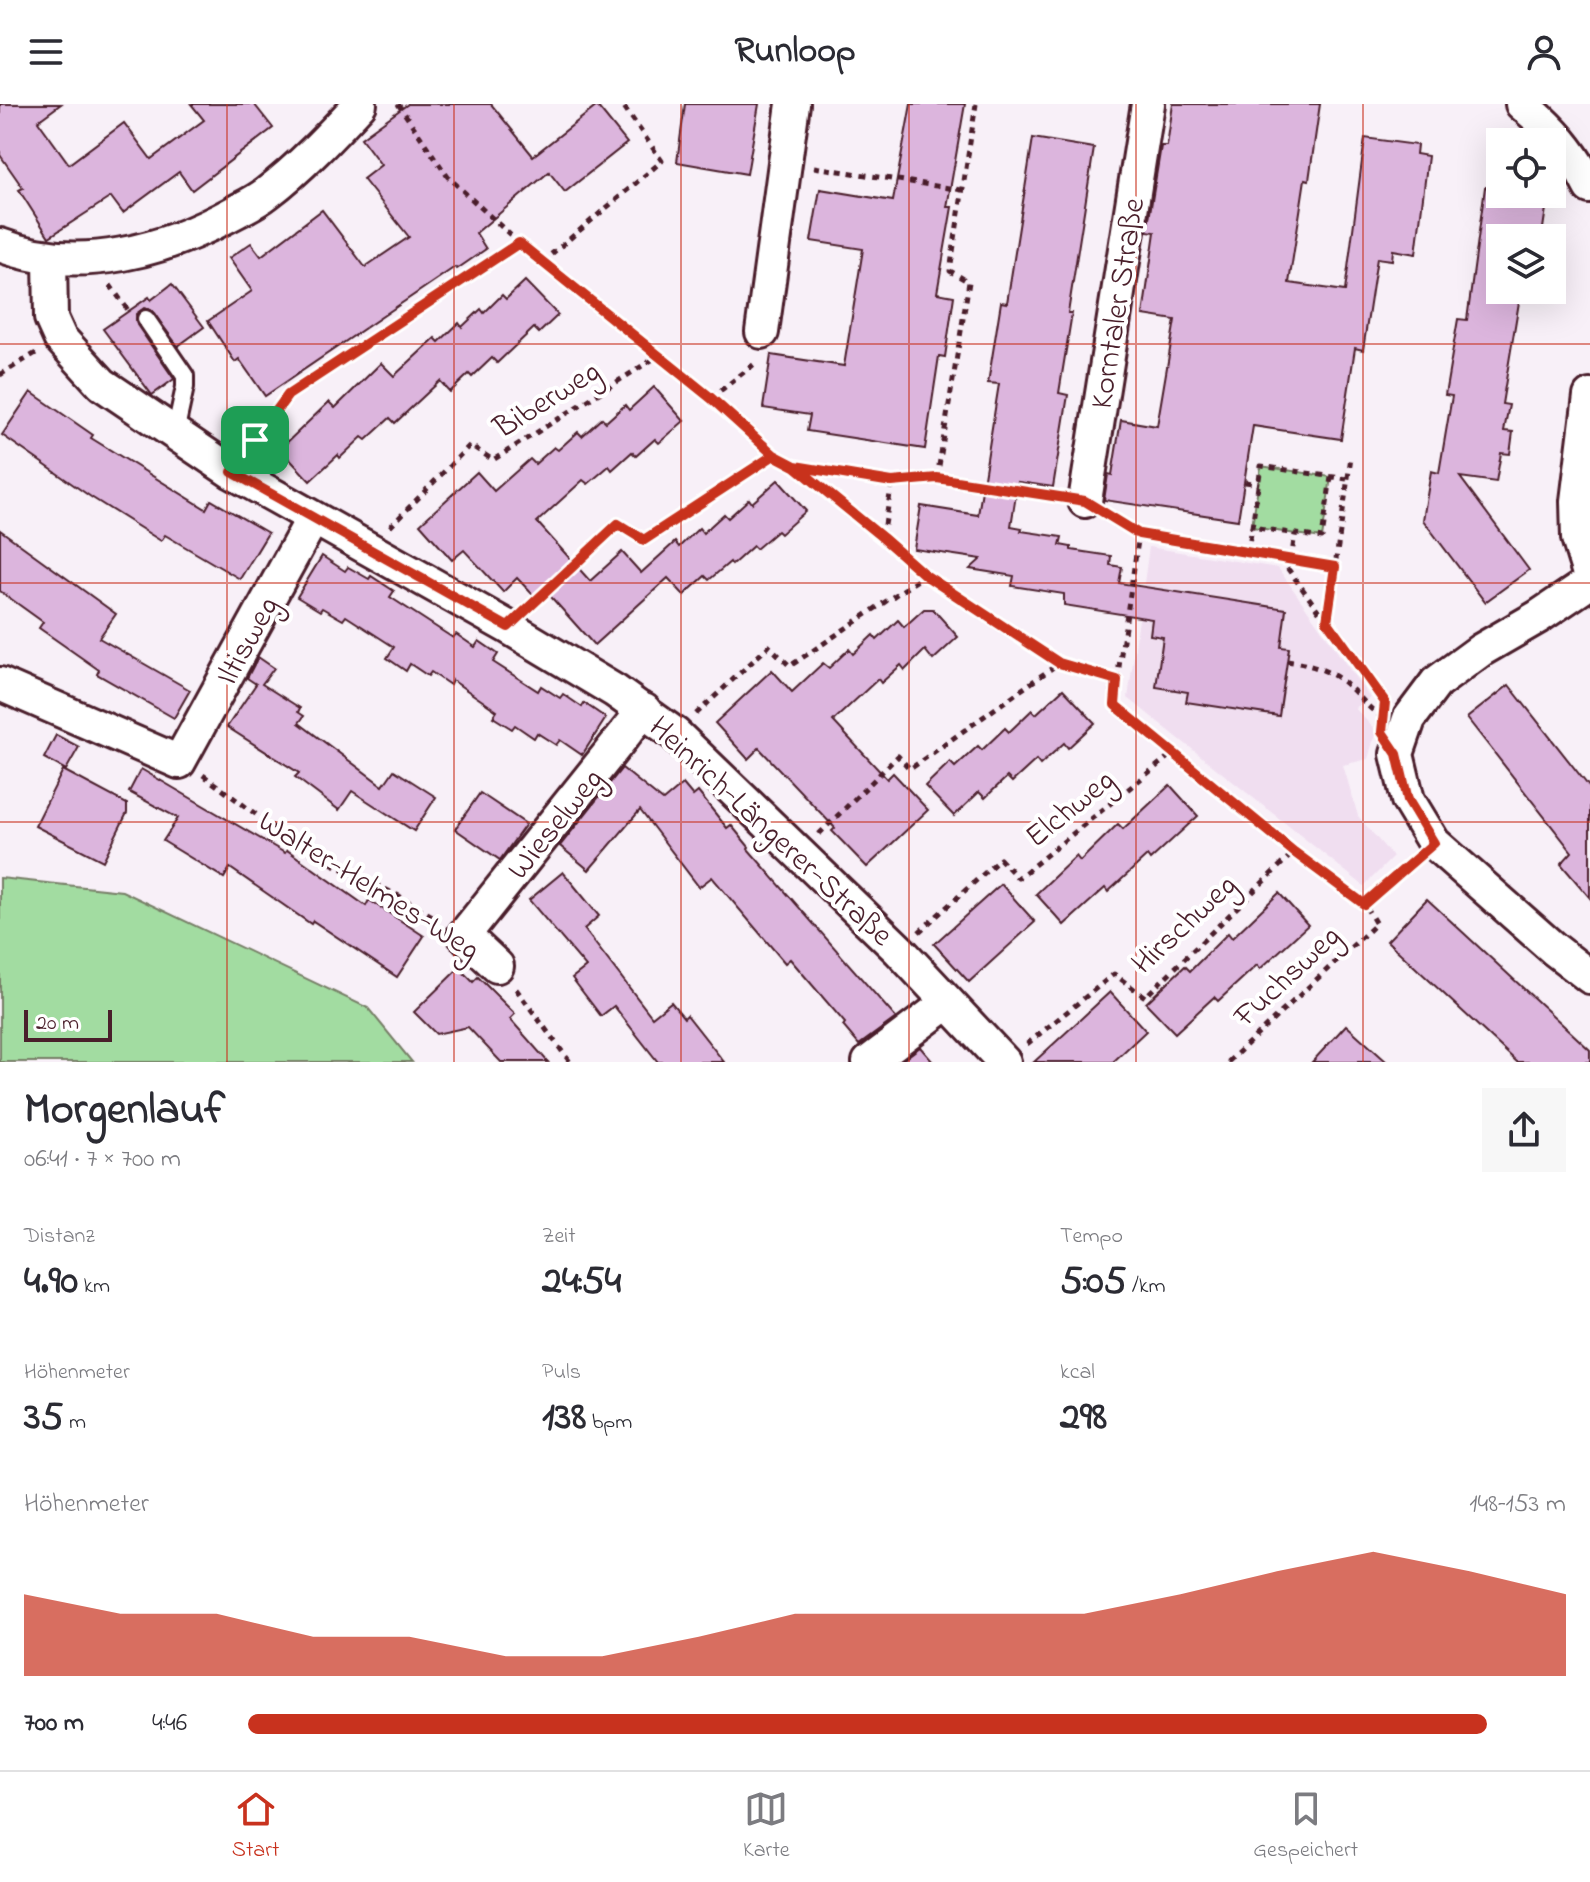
<!DOCTYPE html>
<html lang="de">
<meta charset="utf-8">
<style>
:root{--surface:#fff;--page:#f7f7f7;--text:#2b2b33;--muted:#7c7c81;--line:#e1e1e2;--accent:#c8321e}
body{margin:0;font-family:"Indie Flower",sans-serif;background:var(--page);color:var(--text);height:100vh;display:flex;flex-direction:column;font-size:30px;white-space:nowrap}
*{box-sizing:border-box;margin:0}
p{font-size:26px;color:var(--muted)}
.icon{flex:none;width:44px;height:44px;fill:none;stroke:currentColor;stroke-width:2;stroke-linecap:round;stroke-linejoin:round}
.map{position:relative;height:958px;overflow:hidden}
.drawer{display:flex;flex-direction:column;background:var(--surface);flex:1}
.drawer>*{flex:none}
.tools{position:absolute;left:1486px;top:24px;display:grid;gap:16px}
.tools a{display:grid;place-items:center;width:80px;height:80px;border-radius:0px;background:var(--surface);box-shadow:0 8px 32px #0002;font-size:40px}
.scale{position:absolute;left:24px;bottom:20px;width:88px;box-sizing:border-box;padding-left:8px;border:4px solid #4a1f2b;border-top:0;font-size:22px;line-height:28px;white-space:nowrap;color:#4a1f2b;-webkit-text-stroke:6px #fff;paint-order:stroke}
.pin{position:absolute;display:grid;place-items:center;width:68px;height:68px;color:#fff;margin:-34px;border-radius:16px;box-shadow:0 4px 12px #0006}
.round{display:grid;place-items:center;flex:none;width:84px;height:84px;border-radius:0px;background:var(--page)}
.headline{display:flex;align-items:center;justify-content:space-between;height:136px;padding:0 24px}
h1{font-size:44px;font-weight:700;line-height:60px}
.metrics{display:grid;grid-template-columns:repeat(3,1fr);gap:12px;height:136px;padding:8px 24px}
.metrics div{display:grid;align-content:center}
.metrics b{font-size:40px;font-weight:700}
.metrics small{font-size:22px;font-weight:400}
.metrics p{font-size:22px}
.chart{height:224px;padding:16px 24px}
.chart p{display:flex;justify-content:space-between}
.chart svg{width:100%;height:144px;margin-top:8px;fill:var(--accent);opacity:.7}
ul{padding:0 24px;list-style:none;font-size:26px}
li{display:grid;grid-template-columns:128px 96px 1fr;align-items:center;height:60px}
li i{height:20px;border-radius:10px;background:var(--accent)}
header{display:flex;justify-content:space-between;align-items:center;height:104px;padding:0 24px;background:var(--surface);font-size:36px;font-weight:700}
.menu{display:flex;justify-content:space-around;align-items:center;height:112px;border-top:2px solid var(--line);background:var(--surface);font-size:22px;color:var(--muted)}
.menu a{display:grid;justify-items:center;gap:4px}
.menu .current{color:var(--accent)}
.map>svg:first-child{display:block}
</style>
<header><svg class="icon" aria-label="menu" viewBox="0 0 24 24"><path d="M4 6h16M4 12h16M4 18h16"/></svg>Runloop<svg class="icon" aria-label="person" viewBox="0 0 24 24"><circle cx="12" cy="8" r="4"/><path d="M4 21q1-7 8-7t8 7"/></svg></header>
<div class="map">
<svg width="1590" height="958" viewBox="0 0 1590 958">
<rect width="100%" height="100%" fill="#f8f0f8"/>
<filter id="ink" filterUnits="userSpaceOnUse"><feTurbulence type="fractalNoise" baseFrequency=".0125" numOctaves="2"/><feDisplacementMap in="SourceGraphic" scale="16" xChannelSelector="R" yChannelSelector="G"/><feConvolveMatrix kernelMatrix="1 2 1 2 8 2 1 2 1" color-interpolation-filters="sRGB"/></filter>
<g filter="url(#ink)">
<path fill="#f0def0" d="M1149,443L1278,464L1370,594L1355,604L1376,627L1368,655L1343,661L1358,712L1393,753L1364,782L1128,594Z"/>
<g fill="#a2dca1" stroke="#767e66" stroke-width="2">
<path d="M1261,362L1331,373L1322,434L1252,423Z"/>
<path d="M0,774L122,787L368,904L412,958H0Z"/>
</g>
<g fill="#dcb5dd" stroke="#4a1f2b" stroke-width="2">
<path d="M0,0H61L38,17L69,60L124,19L151,55L204,16L191,0H254L273,24L192,86L179,68L123,109L111,93L49,133L19,86L23,84L0,51Z"/>
<path d="M408,0H491L533,52L597,2L627,39L565,88L549,68L476,129L486,145L457,165L455,163L265,292L239,255L235,258L208,217L252,187L229,154L251,139L261,152L322,106L365,163L409,133L363,75L381,61L361,34Z"/>
<path d="M685,0H759L747,70L677,58Z"/>
<path d="M911,0H965L947,103H952L937,189L954,192L945,253L939,252L925,345L807,327L810,311L763,304L771,251L844,262L863,145L811,137L820,85L893,97Z"/>
<path d="M1173,0H1320L1309,76L1305,75L1289,179L1345,187L1365,34L1417,41L1416,50L1428,52L1416,150L1393,146L1392,156L1377,154L1363,246L1355,244L1341,335L1253,322L1238,416L1104,396L1108,370L1112,371L1121,316L1157,322L1175,216L1143,211L1155,128L1147,127L1161,42H1167Z"/>
<path d="M1033,34L1094,44L1068,209H1072L1059,289L1068,291L1053,383L1018,378L1011,422L1022,424L1021,427L1062,433L1060,441L1071,443V446L1111,452L1110,461L1122,463L1119,479L1286,505L1281,543L1289,544L1279,612L1186,598L1188,588L1156,583L1163,533L1150,531L1152,515L1064,501V490L1012,482L1014,472L970,465L981,455L914,445L921,402L978,411L999,280L988,279L1001,198L1007,199Z"/>
<path d="M1485,83L1500,84V90H1537L1536,96L1547,98L1542,131L1534,130V134H1500V186H1521L1502,300L1509,301L1504,327L1513,328L1510,350L1501,349L1496,378L1460,373L1529,466L1485,498L1423,416L1431,367L1439,369L1452,292L1445,291L1458,215L1467,216Z"/>
<path d="M525,177L558,211L539,229L534,224L497,259L492,254L472,273L469,270L450,288L440,277L395,319L390,314L366,336L362,333L340,354L338,351L310,377L280,345L329,298L335,304L381,259L394,272L435,234L439,238L459,219L462,223L481,205L484,209L502,191L506,195Z"/>
<path d="M172,180L204,223L178,242L151,206L144,204L136,210L137,221L174,275L152,291L103,225L149,193L151,196Z"/>
<path d="M654,283L684,317L659,339L655,335L636,352L632,348L612,366L609,362L588,380L583,376L537,418L590,477L622,448L641,469L675,438L679,443L699,424L703,429L724,410L728,414L749,395L752,399L778,376L806,407L780,430L777,427L756,445L753,442L732,461L730,458L709,476L705,472L684,491L668,474L594,541L543,484L534,492L517,474L503,488L464,446L452,456L420,420L477,368L494,387L530,355L535,360L554,343L558,346L578,328L582,332L602,314L606,318L625,301L629,306Z"/>
<path d="M31,288L93,331L91,334L206,405L211,396L268,429L240,475L165,431L161,437L91,393L2,331Z"/>
<path d="M0,426L116,510L99,534L190,586L174,614L97,570L99,566L39,524L43,518L0,487Z"/>
<path d="M322,452L345,467L348,463L369,475L371,472L394,487L390,493L453,534L456,530L475,543L479,537L498,550L493,558L538,587L541,582L560,594L563,590L582,603L584,599L606,614L582,651L560,636L556,641L537,629L534,634L515,621L512,625L493,613L497,607L452,576L450,581L431,568L428,572L410,560L406,567L387,554L394,543L346,512L343,516L322,504L320,507L297,493Z"/>
<path d="M924,505H933L958,533L933,556L925,546L905,566L901,561L881,579L878,575L833,617L887,675L893,669L928,706L867,763L832,727L835,724L759,644L748,655L715,619L772,566L792,588L823,559L829,564L849,545L853,550L873,531L877,536L898,516L904,523Z"/>
<path d="M258,553L274,564L262,580L300,604L298,608L304,612L299,619L383,682L394,666L436,693L414,727L352,687L339,706L295,673L299,669L227,623L256,580L247,574Z"/>
<path d="M1509,581L1590,684V794L1561,760L1572,748L1467,614Z"/>
<path d="M1063,585L1095,619L1068,644L1064,639L1040,661L1036,656L1012,678L1007,673L985,694L979,688L954,712L925,682L950,658L955,663L978,642L982,646L1005,624L1009,628L1032,606L1036,610Z"/>
<path d="M56,631L79,643L66,666L44,654Z"/>
<path d="M622,664L663,697L683,680L693,692L698,688L727,724L731,721L749,743L748,745L896,914L859,941L843,922L845,919L790,855L785,859L712,773L699,783L640,706L589,766L560,742Z"/>
<path d="M141,665L285,749L287,746L366,802L369,796L424,832L397,873L313,817L311,820L230,764L224,774L163,737L178,714L129,688Z"/>
<path d="M63,666L127,700V709L103,757L35,722Z"/>
<path d="M1170,681L1198,712L1150,756L1147,752L1108,788L1105,784L1064,821L1036,790L1076,752L1080,757L1118,720L1123,725Z"/>
<path d="M480,689L526,720L500,756L455,725Z"/>
<path d="M563,768L599,812L584,825L652,913L671,898L684,914L687,911L724,958H658L614,902L601,912L572,874L586,863L529,796Z"/>
<path d="M1001,780L1035,818L969,878L934,840Z"/>
<path d="M1279,789L1308,821L1260,865L1257,861L1218,897L1214,893L1175,929L1146,899L1185,862L1190,867L1228,829L1232,834Z"/>
<path d="M1427,795L1590,946V958H1517L1387,837Z"/>
<path d="M459,864L473,878L478,873L515,910L510,915L548,958H501L468,923L436,930L414,908Z"/>
<path d="M1110,888L1146,927L1113,958H1034Z"/>
<path d="M1346,921L1387,958H1312Z"/>
<path d="M920,943L933,958H900Z"/>
</g>
<g fill="none" stroke-linecap="round" stroke-linejoin="round">
<defs>
<path id="lane" d="M146,215L185,272V283L175,329"/>
<g id="street">
<path d="M1522,0C1553,26 1572,47 1590,83"/>
<path d="M0,141C78,171 165,147 235,108C246,102 257,97 267,89C301,63 331,31 360,0"/>
<path d="M50,154L51,214L60,234L102,280L232,368L508,523L615,587L675,630L899,846L1004,958"/>
<path d="M762,228L793,0"/>
<path d="M1590,292L1577,397L1578,434L1590,473"/>
<path d="M1085,397L1148,0"/>
<path d="M1590,478L1538,513L1481,546L1436,579L1409,615L1397,650L1408,696L1434,739L1554,845L1590,873"/>
<path d="M0,580L179,658L313,414"/>
<path d="M497,862L464,831L644,606"/>
<path d="M869,958L947,899"/>
</g>
</defs>
<use href="#lane" stroke="#4a1f2b" stroke-width="22"/>
<use href="#street" stroke="#4a1f2b" stroke-width="38"/>
<g stroke="#4a1f2b" stroke-width="5" stroke-dasharray="6 6" stroke-linecap="butt">
<path d="M398,0L448,73L519,139L711,294L774,351L795,362L892,378L937,374L1058,393"/>
<path d="M814,63L962,86"/>
<path d="M542,158L662,57L622,0"/>
<path d="M110,181L128,206"/>
<path d="M0,271L36,249"/>
<path d="M711,294L757,258"/>
<path d="M249,345L288,291L519,139"/>
<path d="M796,363L925,471L1059,559L1117,576L1115,601L1294,748L1364,800L1412,758"/>
<path d="M1331,373L1322,434L1252,423L1261,362L1347,375"/>
<path d="M937,374L969,178L950,167L976,0"/>
<path d="M1245,378L1259,380"/>
<path d="M1108,411L1139,430L1280,454L1385,598"/>
<path d="M390,423L470,341L493,356L658,252"/>
<path d="M883,433L892,378"/>
<path d="M1248,448L1252,423"/>
<path d="M1281,454L1335,463"/>
<path d="M1291,456L1295,430"/>
<path d="M529,503L618,420L644,436L774,351"/>
<path d="M1327,517L1351,353"/>
<path d="M1287,557C1308,560 1331,566 1347,581C1359,591 1367,603 1380,612"/>
<path d="M1117,576L1139,430"/>
<path d="M696,610L769,542L790,562L925,471"/>
<path d="M203,671L304,746L399,792L439,816"/>
<path d="M819,730L898,652L910,665L1059,559"/>
<path d="M919,828L1000,755L1018,774L1173,649"/>
<path d="M516,885L570,958"/>
<path d="M1027,940L1114,870L1145,893L1294,748"/>
<path d="M1228,958L1376,820L1364,800"/>
</g>
<use href="#lane" stroke="#fff" stroke-width="16"/>
<use href="#street" stroke="#fff" stroke-width="32"/>
</g>
</g>
<g fill="none" stroke-linecap="round" stroke-linejoin="round" filter="url(#ink)">
<defs>
<path id="route" d="M255,336L288,291L519,139L711,294L774,351L795,362L883,434L925,471L1059,559L1117,576L1115,601L1294,748L1364,800L1434,739L1408,696L1397,650L1382,628L1385,598L1327,517L1335,463L1139,430L1085,397L937,374L892,378L795,362L774,351L644,436L618,420L508,523L232,368L255,336"/>
</defs>
<use href="#route" stroke="#fff" stroke-width="16"/>
<use href="#route" stroke="#c8321e" stroke-width="10"/>
</g>
<path fill="none" stroke="#c8321e" stroke-width="2" stroke-opacity="0.55" d="M227,0V958M454,0V958M681,0V958M909,0V958M1136,0V958M1363,0V958M0,240H1590M0,479H1590M0,718H1590"/>
<g text-anchor="middle" stroke-width="8" stroke-linejoin="round" paint-order="stroke">
<g font-size="32" fill="#4a1f2b" stroke="#fff">
<text transform="translate(1116 199) rotate(-81)" y="11">Korntaler Straße</text>
<text transform="translate(546 294) rotate(-32)" y="11">Biberweg</text>
<text transform="translate(246 536) rotate(-61)" y="11">Iltisweg</text>
<text transform="translate(1069 703) rotate(-39)" y="11">Elchweg</text>
<text transform="translate(554 719) rotate(-51)" y="11">Wieselweg</text>
<text transform="translate(772 726) rotate(43)" y="11">Heinrich-Längerer-Straße</text>
<text transform="translate(370 780) rotate(32)" y="11">Walter-Helmes-Weg</text>
<text transform="translate(1183 819) rotate(-43)" y="11">Hirschweg</text>
<text transform="translate(1286 871) rotate(-43)" y="11">Fuchsweg</text>
</g>
</g>
</svg>
<div class="tools">
<a><svg class="icon" aria-label="locate" viewBox="0 0 24 24"><circle cx="12" cy="12" r="6"/><path d="M12 2v4M12 18v4M2 12h4M18 12h4"/></svg></a>
<a><svg class="icon" aria-label="layers" viewBox="0 0 24 24"><path d="M12 4l9 5-9 5-9-5zM3 14l9 5 9-5"/></svg></a>
</div>
<div class="scale">20 m</div>
<div class="pin" style="left:255px;top:336px;background:#1e9e55"><svg class="icon" aria-label="arrive" viewBox="0 0 24 24"><path d="M6 21V4h12l-3 4 3 4H6"/></svg></div>
</div>
<section class="drawer">
<div class="headline"><div><h1>Morgenlauf</h1><p>06:41 · 7 × 700 m</p></div><a class="round"><svg class="icon" aria-label="share" viewBox="0 0 24 24"><path d="M12 15V3M7 8l5-5 5 5M5 13v7h14v-7"/></svg></a></div>
<div class="metrics">
<div><p>Distanz</p><b>4.90<small> km</small></b></div>
<div><p>Zeit</p><b>24:54</b></div>
<div><p>Tempo</p><b>5:05<small> /km</small></b></div>
</div>
<div class="metrics">
<div><p>Höhenmeter</p><b>35<small> m</small></b></div>
<div><p>Puls</p><b>138<small> bpm</small></b></div>
<div><p>kcal</p><b>298</b></div>
</div>
<div class="chart"><p><span>Höhenmeter</span>148–153 m</p>
<svg viewBox="0 0 160 44" preserveAspectRatio="none"><path d="M0 44V19L10 25L20 25L30 32L40 32L50 38L60 38L70 32L80 25L90 25L100 25L110 25L120 19L130 12L140 6L150 12L160 19V44z"/></svg>
</div>
<ul>
<li><b>700 m</b>4:46<i style="width:94%"></i></li>
</ul>
</section>
<nav class="menu">
<a class="current"><svg class="icon" aria-label="home" viewBox="0 0 24 24"><path d="M3 11l9-7 9 7M6 9v11h12V9"/></svg>Start</a>
<a><svg class="icon" aria-label="map" viewBox="0 0 24 24"><path d="M3 6l6-2 6 2 6-2v14l-6 2-6-2-6 2zM9 4v14M15 6v14"/></svg>Karte</a>
<a><svg class="icon" aria-label="saved" viewBox="0 0 24 24"><path d="M7 4h10v16l-5-4-5 4z"/></svg>Gespeichert</a>
</nav>
